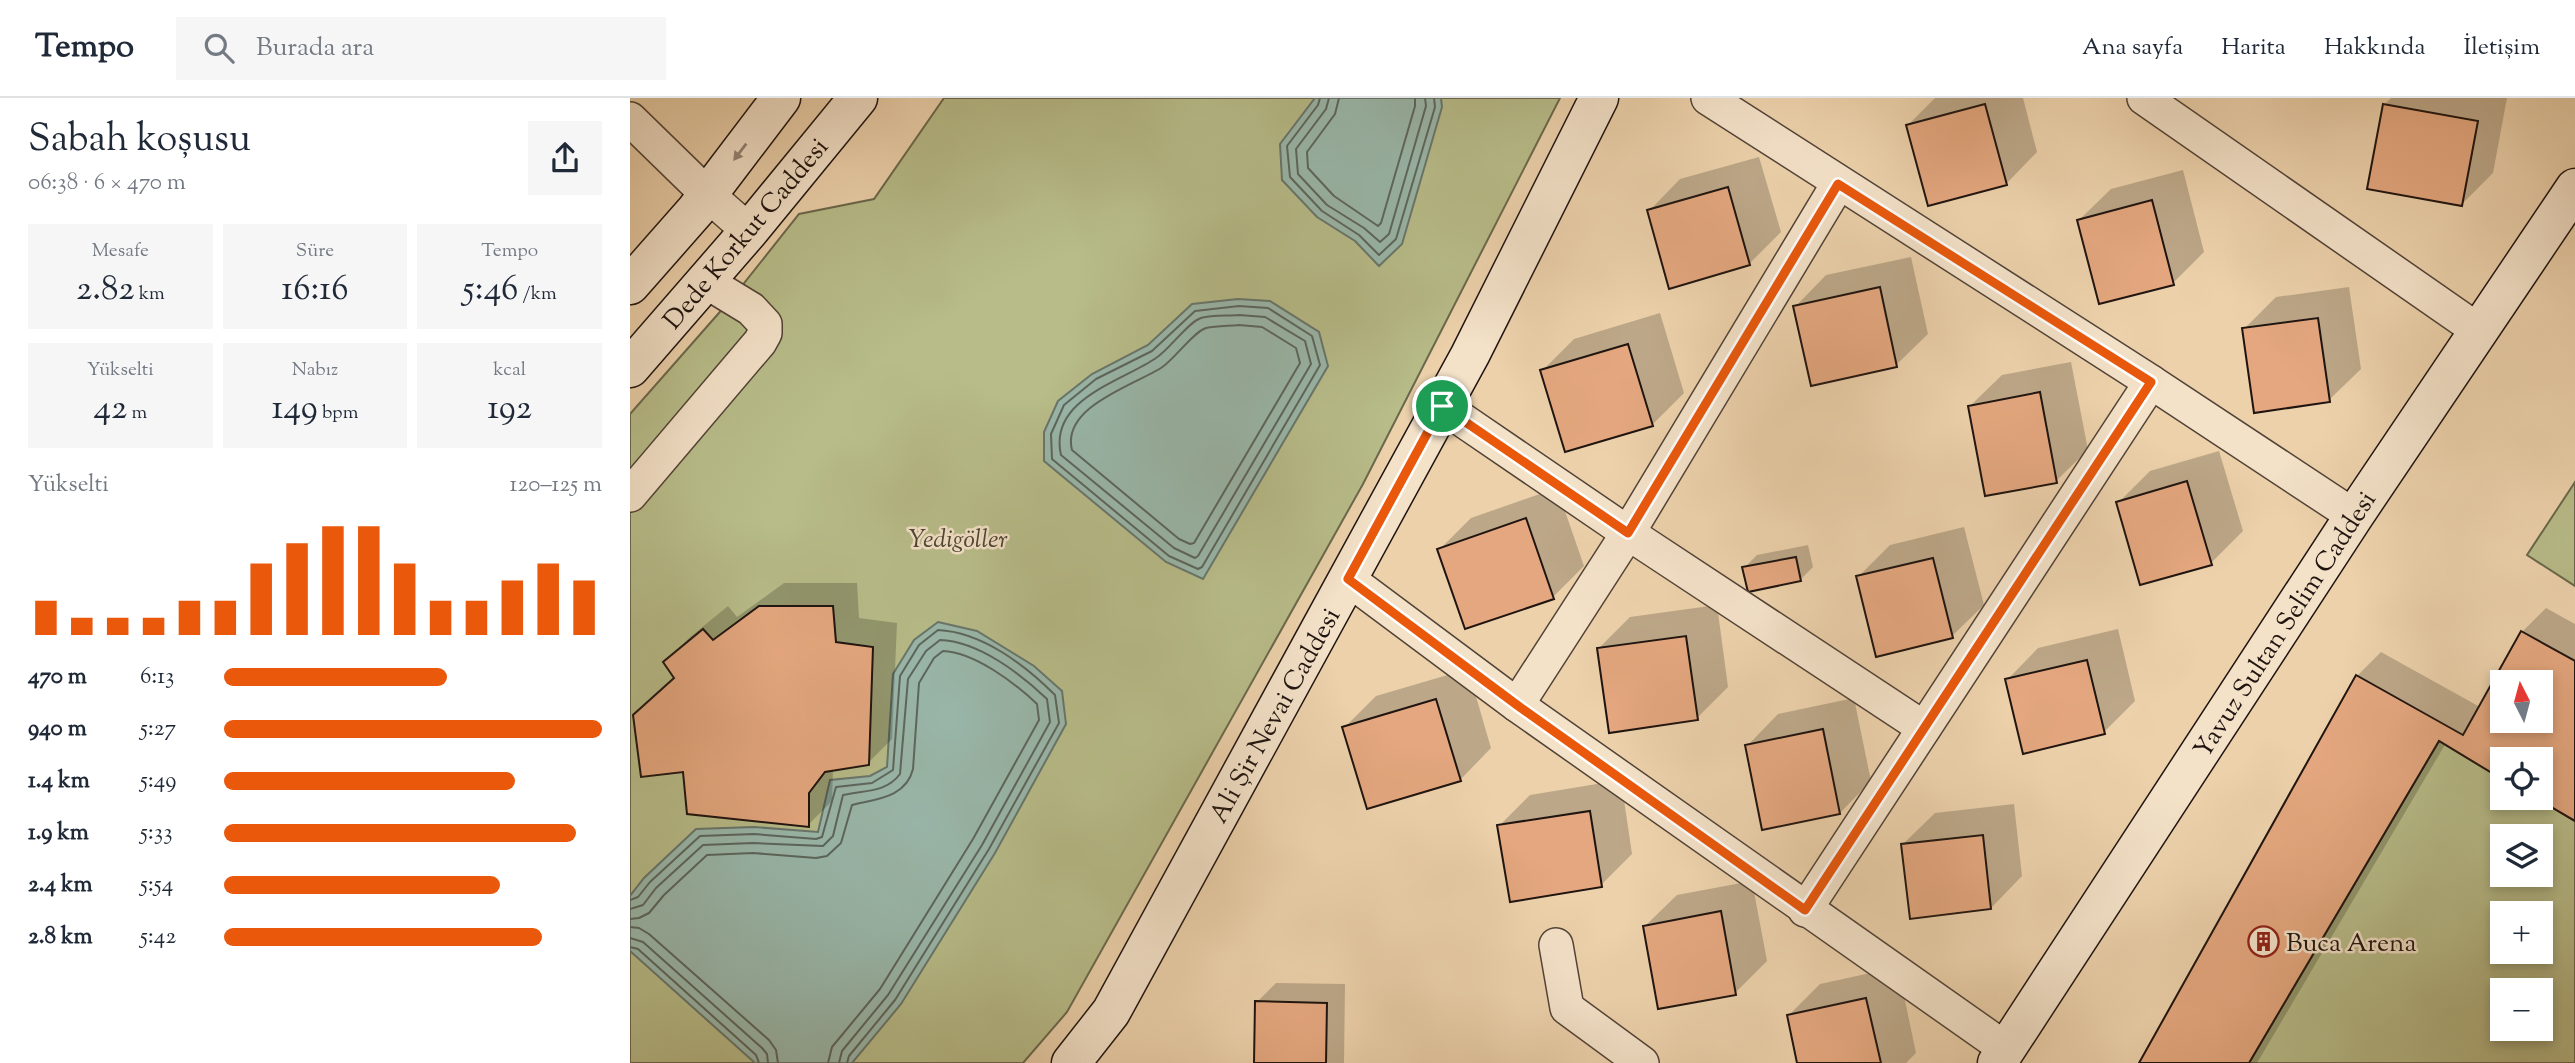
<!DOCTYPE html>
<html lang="tr">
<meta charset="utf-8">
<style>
:root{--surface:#fff;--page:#f6f6f7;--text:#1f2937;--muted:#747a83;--line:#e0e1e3;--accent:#ea580c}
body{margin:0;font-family:"Sorts Mill Goudy",serif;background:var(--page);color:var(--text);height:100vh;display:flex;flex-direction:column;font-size:26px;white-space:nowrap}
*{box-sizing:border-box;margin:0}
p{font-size:23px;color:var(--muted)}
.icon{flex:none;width:38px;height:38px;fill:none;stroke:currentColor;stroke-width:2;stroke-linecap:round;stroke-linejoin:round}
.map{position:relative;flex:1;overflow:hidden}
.panel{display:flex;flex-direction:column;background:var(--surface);width:630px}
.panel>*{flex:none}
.needle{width:46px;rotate:354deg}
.controls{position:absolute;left:1860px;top:572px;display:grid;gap:14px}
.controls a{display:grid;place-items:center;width:63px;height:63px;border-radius:0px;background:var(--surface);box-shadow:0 4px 10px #0003;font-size:35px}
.pin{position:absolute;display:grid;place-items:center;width:60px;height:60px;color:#fff;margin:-30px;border:4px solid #fff;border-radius:50%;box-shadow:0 2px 7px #0007}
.round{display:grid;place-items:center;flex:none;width:74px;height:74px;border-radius:0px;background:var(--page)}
.summary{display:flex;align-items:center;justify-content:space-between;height:119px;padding:0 28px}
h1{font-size:38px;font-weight:600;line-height:52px}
.figures{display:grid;grid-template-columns:repeat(3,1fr);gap:10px;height:119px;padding:7px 28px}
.figures div{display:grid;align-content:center;border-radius:0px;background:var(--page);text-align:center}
.figures b{font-size:35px;font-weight:600}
.figures small{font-size:19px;font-weight:400}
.figures p{font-size:19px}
.chart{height:196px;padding:14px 28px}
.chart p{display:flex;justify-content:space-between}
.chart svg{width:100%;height:126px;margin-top:7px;stroke:var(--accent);stroke-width:6}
ul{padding:0 28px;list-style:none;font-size:23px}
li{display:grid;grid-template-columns:112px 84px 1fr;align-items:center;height:52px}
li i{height:18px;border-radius:9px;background:var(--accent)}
header{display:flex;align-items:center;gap:42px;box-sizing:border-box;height:98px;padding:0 35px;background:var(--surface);border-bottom:2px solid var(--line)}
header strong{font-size:33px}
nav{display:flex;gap:38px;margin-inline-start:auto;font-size:24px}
.search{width:490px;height:63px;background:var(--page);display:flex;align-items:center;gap:18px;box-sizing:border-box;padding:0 24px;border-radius:0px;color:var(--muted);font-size:26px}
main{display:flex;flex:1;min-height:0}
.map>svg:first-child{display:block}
</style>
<header>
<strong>Tempo</strong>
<div class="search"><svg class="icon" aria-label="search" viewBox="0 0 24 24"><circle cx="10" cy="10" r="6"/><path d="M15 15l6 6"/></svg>Burada ara</div>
<nav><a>Ana sayfa</a><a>Harita</a><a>Hakkında</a><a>İletişim</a></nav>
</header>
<main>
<section class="panel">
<div class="summary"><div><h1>Sabah koşusu</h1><p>06:38 · 6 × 470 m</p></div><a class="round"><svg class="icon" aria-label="share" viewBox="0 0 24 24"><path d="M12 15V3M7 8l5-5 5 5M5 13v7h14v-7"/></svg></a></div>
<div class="figures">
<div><p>Mesafe</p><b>2.82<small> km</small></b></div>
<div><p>Süre</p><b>16:16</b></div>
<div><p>Tempo</p><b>5:46<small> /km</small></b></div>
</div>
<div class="figures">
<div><p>Yükselti</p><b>42<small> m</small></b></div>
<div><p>Nabız</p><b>149<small> bpm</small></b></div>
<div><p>kcal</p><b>192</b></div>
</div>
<div class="chart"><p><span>Yükselti</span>120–125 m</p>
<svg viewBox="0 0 160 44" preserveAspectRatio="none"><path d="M5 44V32M15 44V38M25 44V38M35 44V38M45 44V32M55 44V32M65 44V19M75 44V12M85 44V6M95 44V6M105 44V19M115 44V32M125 44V32M135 44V25M145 44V19M155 44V25"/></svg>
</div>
<ul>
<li><b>470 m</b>6:13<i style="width:59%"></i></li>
<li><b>940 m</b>5:27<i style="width:100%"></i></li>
<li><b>1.4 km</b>5:49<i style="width:77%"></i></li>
<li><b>1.9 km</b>5:33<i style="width:93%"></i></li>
<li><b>2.4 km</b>5:54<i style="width:73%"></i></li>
<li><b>2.8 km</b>5:42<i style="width:84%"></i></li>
</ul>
</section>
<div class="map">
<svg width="1945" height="965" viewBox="0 0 1945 965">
<rect width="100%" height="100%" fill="#ecd1ab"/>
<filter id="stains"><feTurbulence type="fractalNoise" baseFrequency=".00286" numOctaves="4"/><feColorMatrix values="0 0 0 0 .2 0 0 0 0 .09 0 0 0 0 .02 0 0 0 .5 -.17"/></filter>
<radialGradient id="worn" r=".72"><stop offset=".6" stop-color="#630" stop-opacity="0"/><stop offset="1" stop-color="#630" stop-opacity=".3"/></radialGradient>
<g fill="#b7bc89" stroke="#6b684c" stroke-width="2" fill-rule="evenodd">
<path d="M314,0H930L733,386L437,914L393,965H0V316L103,199L169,116L244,101Z"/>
<path d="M1945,384V488L1897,457Z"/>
<path d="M1809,643L1872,681V700H1906L1945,723V965H1619ZM1872,738H1911V777H1872ZM1872,816H1911V854H1872ZM1872,892H1911V931H1872Z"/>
</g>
<g fill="#99b7aa" stroke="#68766c" stroke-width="2">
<path d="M685,0H811L812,9L772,146L749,168L725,143L687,119L652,82L650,46Z"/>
<path d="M608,201L640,203L689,234L698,268L573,481L536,464L414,363V334L428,303L462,276L518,247L562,206Z"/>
<path d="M308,524L347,533L404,568L432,593L436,626L365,755L271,906L222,965H125L0,853V798L14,780L66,731L124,729L188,734L200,682L240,678L257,669L263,576L284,542Z"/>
</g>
<g fill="#0003" fill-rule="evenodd">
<path d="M1305,0H1393L1407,54L1376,86L1278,27Z"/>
<path d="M1761,0H1877L1863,75L1832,106L1755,6Z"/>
<path d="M1129,59L1151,134L1119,166L1019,113L1050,81Z"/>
<path d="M1553,72L1574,154L1543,185L1449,122L1481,91Z"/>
<path d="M1281,159L1298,236L1266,267L1165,209L1196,177Z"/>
<path d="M1719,189L1731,271L1699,302L1614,231L1646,199Z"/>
<path d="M1030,215L1054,295L1022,327L912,273L944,241Z"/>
<path d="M1441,264L1458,352L1426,383L1340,308L1372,277Z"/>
<path d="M1589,353L1613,433L1581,465L1488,405L1520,373Z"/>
<path d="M927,390L954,468L923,499L809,452L841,420Z"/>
<path d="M1334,429L1354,507L1322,538L1228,479L1260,447Z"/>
<path d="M1178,447L1183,469L1170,482L1114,470L1127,457Z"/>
<path d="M154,485H227L229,520L267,525L262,641L238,665L203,671L202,703L178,727L55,672L5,618L45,579L36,564L59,540L98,508L107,519Z"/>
<path d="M1087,507L1098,589L1067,620L969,550L1000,519Z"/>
<path d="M1916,510L1945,526V721L1909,700H1911V662H1872V678L1816,645L1627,965H1511L1727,578L1751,554L1850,609L1892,534ZM1872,584H1911V623H1872Z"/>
<path d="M1488,531L1505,603L1474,634L1377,582L1408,550Z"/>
<path d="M838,571L861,650L830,682L714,630L746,598Z"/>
<path d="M1224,600L1241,683L1210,715L1117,648L1148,616Z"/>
<path d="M991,682L1002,756L971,787L869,728L900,697Z"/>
<path d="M1384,706L1392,778L1361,810L1273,746L1305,715Z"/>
<path d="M1122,783L1137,863L1105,895L1015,828L1047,797Z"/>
<path d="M1268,869L1286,955L1276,965H1169L1159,917L1190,886Z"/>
<path d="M646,885L715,886L714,965H626L627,904Z"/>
</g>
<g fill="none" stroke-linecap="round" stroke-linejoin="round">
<g stroke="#5c665d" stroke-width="2">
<path d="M690,0L688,7L657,48L660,79L692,113L729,137L749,157L766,141L805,9L804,0"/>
<path d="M699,0L696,11L666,51L668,76L697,107L734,130L750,144L759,136L796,8L795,0"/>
<path d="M709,0L705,16L677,54L678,70L704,98L748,128L751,125L785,8V0"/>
<path d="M609,208L638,210L682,238L690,267L572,469L568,471L539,458L422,361L421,336L434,307L466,281L522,253L565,213Z"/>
<path d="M609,217L635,219L675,243L681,266L568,458L565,460L544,450L431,357C418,301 493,283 526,260C540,251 557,225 571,220C582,217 597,218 609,217Z"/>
<path d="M609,227L632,229L666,250L670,265L564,445L560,446L549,441L442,352C431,309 504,287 531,270C545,261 562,235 576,230C586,228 599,228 609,227Z"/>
<path d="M0,802L8,799L20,784L70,738L124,736L186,741L192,739L206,689L242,685L263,672L270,578L289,547L308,532C352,534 395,567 425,597L429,625L359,751L265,902L219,958L217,965"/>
<path d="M0,811L13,807L26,790L73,747L123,745L193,748L203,738L213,697C234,692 256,695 270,676L278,581L296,553L310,542C348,543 391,576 417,601L420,624L352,747L258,897L212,953L209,965"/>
<path d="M0,821L9,820L19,815L34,797L77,757L123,755L186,760L197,758L211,745L222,707C245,701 276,700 283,671L289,585L304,560L313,553C344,554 385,585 407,606L409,622L343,741L250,891L202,949L198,965"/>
<path d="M0,829L9,830L19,836L139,942L146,952L148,965"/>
<path d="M0,840L13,844L132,950L137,956L138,965"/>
<path d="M0,849L8,851L126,957L129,965"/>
</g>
</g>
<g fill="#e4a77f" stroke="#1f1410" stroke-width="2" fill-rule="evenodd">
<path d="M1355,6L1377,87L1298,108L1276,27Z"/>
<path d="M1753,6L1848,23L1832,108L1737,91Z"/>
<path d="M1098,89L1120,167L1039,191L1017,112Z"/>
<path d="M1522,102L1544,187L1469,206L1447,122Z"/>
<path d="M1250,189L1267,269L1181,288L1163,208Z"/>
<path d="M1688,220L1700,304L1624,315L1612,230Z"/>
<path d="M998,246L1023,328L935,354L910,272Z"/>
<path d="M1410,294L1427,385L1355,398L1338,308Z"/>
<path d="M1557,383L1582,467L1510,487L1486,404Z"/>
<path d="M896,420L924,501L835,531L807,451Z"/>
<path d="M1166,459L1171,483L1118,494L1112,469Z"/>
<path d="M1303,460L1323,540L1246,559L1226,478Z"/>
<path d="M129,508H203L206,544L243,549L239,667L195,674L179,695V729L57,716L53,674L11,679L3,617L44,580L33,564L73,531L83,542Z"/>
<path d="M1891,533L1945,563V723L1906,700H1911V662H1872V681L1809,643L1619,965H1509L1726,577L1833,637ZM1872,584H1911V623H1872Z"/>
<path d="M1056,538L1068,622L979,635L967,550Z"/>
<path d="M1457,562L1475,636L1393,656L1375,581Z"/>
<path d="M806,601L831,683L737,711L712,629Z"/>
<path d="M1193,631L1210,716L1132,732L1115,647Z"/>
<path d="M960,713L972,789L880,804L867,727Z"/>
<path d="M1353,737L1361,811L1280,821L1271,746Z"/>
<path d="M1091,813L1106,897L1028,911L1013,828Z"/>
<path d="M1236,900L1251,965H1167L1157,917Z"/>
<path d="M625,903L697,905L696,965H624Z"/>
</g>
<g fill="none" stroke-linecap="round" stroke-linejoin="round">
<defs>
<g id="street">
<path d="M1078,0L1521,284L1175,812"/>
<path d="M1514,0L1849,233"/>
<path d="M0,21L78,97L119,133"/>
<path d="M1521,284L1724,418"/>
<path d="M812,308L998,435L1294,630"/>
<path d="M0,397L130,244L135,235V226L121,211L75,183"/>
<path d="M718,481L887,607L1376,951"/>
<path d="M887,607L998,435L1208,86"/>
<path d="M926,847L937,910L1012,965"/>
</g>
<g id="secondary">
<path d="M0,187L66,112L151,0"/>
<path d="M0,270L119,133L228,0"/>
<path d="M441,965L481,914L840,257L969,0"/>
<path d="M1367,965L1724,418L1945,90"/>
</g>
</defs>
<use href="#street" stroke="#524337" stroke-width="36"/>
<use href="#secondary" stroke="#1f1410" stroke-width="41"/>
<use href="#street" stroke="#f3e1c8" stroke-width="33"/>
<use href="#secondary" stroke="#f3e1c8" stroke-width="38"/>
</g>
<defs><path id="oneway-solid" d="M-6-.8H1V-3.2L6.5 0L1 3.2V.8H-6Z" transform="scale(1.75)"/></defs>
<use fill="#948575" href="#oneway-solid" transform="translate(110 54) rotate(127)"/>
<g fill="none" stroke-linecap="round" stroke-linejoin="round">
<defs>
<path id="route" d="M1208,86L1521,284L1175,812L887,607L718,481L812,308L998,435Z"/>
</defs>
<use href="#route" stroke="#fff" stroke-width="14"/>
<use href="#route" stroke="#ea580c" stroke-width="9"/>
</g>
<defs>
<symbol id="building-ring" viewBox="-11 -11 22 22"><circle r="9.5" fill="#f3e1c8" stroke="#8f2418" stroke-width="1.5"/><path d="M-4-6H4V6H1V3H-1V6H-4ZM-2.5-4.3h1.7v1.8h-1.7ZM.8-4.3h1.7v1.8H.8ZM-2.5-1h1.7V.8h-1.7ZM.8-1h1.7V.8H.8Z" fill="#8f2418"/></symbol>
</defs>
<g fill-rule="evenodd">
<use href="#building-ring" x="1616" y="826" width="35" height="35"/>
</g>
<g text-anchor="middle" stroke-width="5" stroke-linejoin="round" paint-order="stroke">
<g font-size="26" fill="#1f1410" stroke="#f3e1c8">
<text transform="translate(115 135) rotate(-50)" y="9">Dede Korkut Caddesi</text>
<text transform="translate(1654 526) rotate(-57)" y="9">Yavuz Sultan Selim Caddesi</text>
<text transform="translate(644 617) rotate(-61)" y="9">Ali Şir Nevai Caddesi</text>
</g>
<g font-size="26" font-style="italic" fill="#4d4634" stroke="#f3e1c8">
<text x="328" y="449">Yedigöller</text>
</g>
<g font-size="26" fill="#1f1410" stroke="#f3e1c8" text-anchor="start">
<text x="1656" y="853">Buca Arena</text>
</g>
</g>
<rect width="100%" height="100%" filter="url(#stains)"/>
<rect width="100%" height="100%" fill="url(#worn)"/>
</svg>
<div class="controls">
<a><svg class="needle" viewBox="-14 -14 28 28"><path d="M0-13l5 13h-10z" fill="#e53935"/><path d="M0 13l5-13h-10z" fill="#747a83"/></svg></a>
<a><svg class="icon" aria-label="locate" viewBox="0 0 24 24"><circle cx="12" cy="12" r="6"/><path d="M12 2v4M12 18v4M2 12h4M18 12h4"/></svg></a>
<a><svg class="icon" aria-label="layers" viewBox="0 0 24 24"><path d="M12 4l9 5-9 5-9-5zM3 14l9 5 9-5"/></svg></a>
<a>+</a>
<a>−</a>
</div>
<div class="pin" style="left:812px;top:308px;background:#1e9e55"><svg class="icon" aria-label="arrive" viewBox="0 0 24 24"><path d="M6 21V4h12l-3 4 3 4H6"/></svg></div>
</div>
</main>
